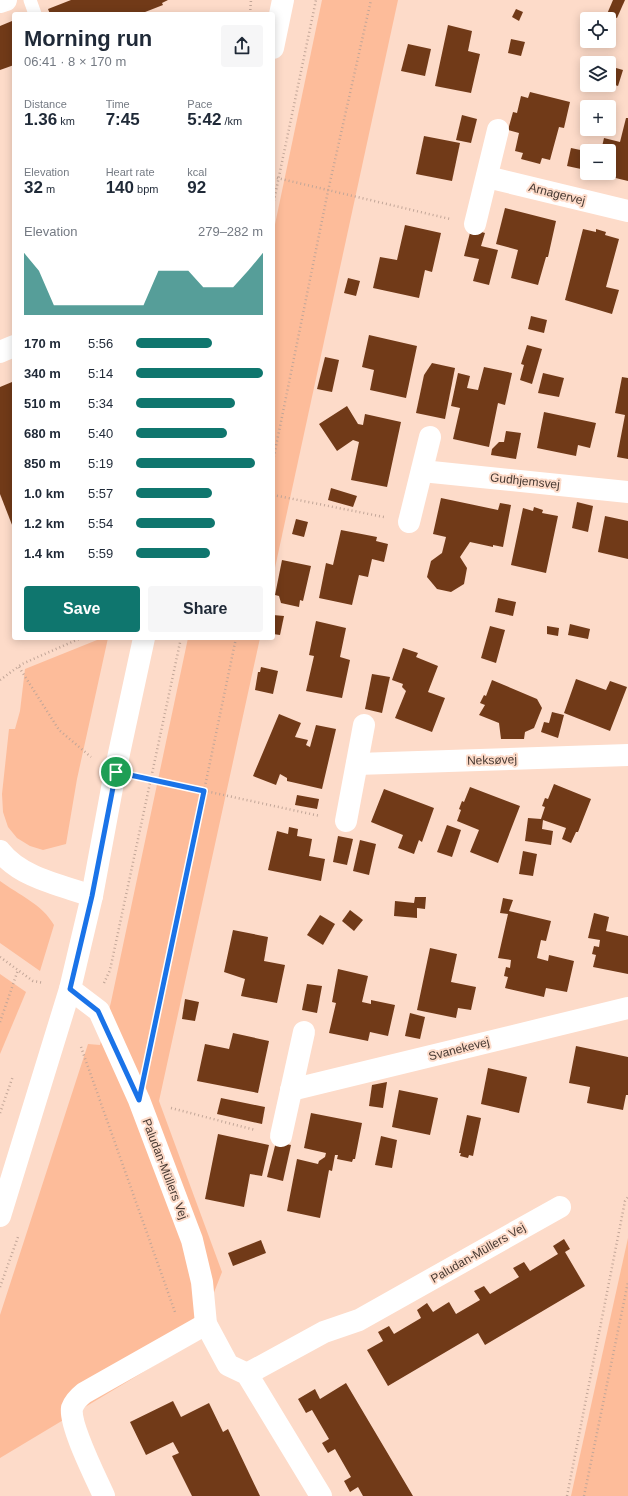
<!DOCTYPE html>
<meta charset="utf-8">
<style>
:root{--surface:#fff;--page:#f6f6f7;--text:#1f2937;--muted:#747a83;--accent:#0f766e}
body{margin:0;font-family:Helvetica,sans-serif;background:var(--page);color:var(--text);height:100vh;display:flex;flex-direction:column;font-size:15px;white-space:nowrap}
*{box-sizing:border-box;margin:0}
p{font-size:13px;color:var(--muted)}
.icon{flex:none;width:22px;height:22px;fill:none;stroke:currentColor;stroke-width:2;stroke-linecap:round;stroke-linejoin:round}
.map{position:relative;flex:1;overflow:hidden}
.panel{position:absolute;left:12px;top:12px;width:263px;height:628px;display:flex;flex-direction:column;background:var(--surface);border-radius:4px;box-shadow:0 2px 10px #0003}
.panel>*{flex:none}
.buttons{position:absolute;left:580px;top:12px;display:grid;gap:8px}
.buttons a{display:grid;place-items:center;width:36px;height:36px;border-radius:4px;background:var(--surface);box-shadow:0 2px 10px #0003;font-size:20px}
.pin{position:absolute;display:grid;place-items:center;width:34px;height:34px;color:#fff;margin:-17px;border:2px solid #fff;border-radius:50%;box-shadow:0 1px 4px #0007}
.round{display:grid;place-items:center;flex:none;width:42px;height:42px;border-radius:4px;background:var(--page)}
.overview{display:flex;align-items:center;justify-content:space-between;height:68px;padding:0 12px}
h1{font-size:22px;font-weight:800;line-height:30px}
.stats{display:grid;grid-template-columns:repeat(3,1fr);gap:6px;height:68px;padding:4px 12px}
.stats div{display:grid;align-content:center}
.stats b{font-size:17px;font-weight:800}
.stats small{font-size:11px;font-weight:400}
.stats p{font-size:11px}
.chart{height:112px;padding:8px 12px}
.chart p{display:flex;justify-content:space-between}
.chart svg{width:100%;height:72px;margin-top:4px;fill:var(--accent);opacity:.7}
.primary-button{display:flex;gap:8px;margin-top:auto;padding:8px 12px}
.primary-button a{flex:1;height:46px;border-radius:4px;background:var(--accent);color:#fff;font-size:16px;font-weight:800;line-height:46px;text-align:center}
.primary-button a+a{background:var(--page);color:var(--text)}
ul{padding:0 12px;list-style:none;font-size:13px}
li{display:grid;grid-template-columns:64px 48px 1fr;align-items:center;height:30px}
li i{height:10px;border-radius:5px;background:var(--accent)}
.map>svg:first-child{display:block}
</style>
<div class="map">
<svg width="628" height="1496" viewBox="0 0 628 1496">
<rect width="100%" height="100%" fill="#fddbc9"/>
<g fill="#fdbc9a">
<path d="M322,0H398L273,577V234Z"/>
<path d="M102,638H108L77,779L66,844L43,850L30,846L17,838L8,827L3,812L2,794L9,729H15L20,711L25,669Z"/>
<path d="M188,638H260L159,1101L222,1272L195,1341L0,1458V1315L88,1044L100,1045L111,1002Z"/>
<path d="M0,881C19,895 42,904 54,925L40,971L0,943Z"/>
<path d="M0,974L26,992L0,1054Z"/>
<path d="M628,1238V1496H571Z"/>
</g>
<g fill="#713a18">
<path d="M71,0H168L162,3L163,5L140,14H50L48,9Z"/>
<path d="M613,0H625L617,18L607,14Z"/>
<path d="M516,9L523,12L519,21L512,17Z"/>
<path d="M12,21L14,27V65L0,70V26Z"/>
<path d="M448,25L472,31L468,51L480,54L471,93L435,86Z"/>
<path d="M511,39L525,42L521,56L508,53Z"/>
<path d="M408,44L431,49L425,76L401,71Z"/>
<path d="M609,66L623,70L618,86L609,83Z"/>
<path d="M530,92L570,102L564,128L559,127L550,160L542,158L540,164L521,159L523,153L515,151L519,133L508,130L513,112L517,113L521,96L528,98Z"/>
<path d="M462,115L477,119L471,143L456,140Z"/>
<path d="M626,118H628V181L599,174L609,173V151H601L604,138L620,142Z"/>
<path d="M424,136L460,143L452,181L416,174Z"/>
<path d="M571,148L585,151L581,169L567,166Z"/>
<path d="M505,208L556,221L548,257H546L538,285L511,278L518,250L496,244Z"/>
<path d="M405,225L441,233L432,272L425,270L419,298L373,288L380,257L397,260Z"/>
<path d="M471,229L485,233L481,246L498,250L489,285L473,281L479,259L464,256Z"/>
<path d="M583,229L596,232V229L606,232L605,235L619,239L606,287L619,290L612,314L565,300Z"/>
<path d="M348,278L360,281L356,296L344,293Z"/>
<path d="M531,316L547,320L544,333L528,329Z"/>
<path d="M369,335L417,346L406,398L370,390L374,370L362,367Z"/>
<path d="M527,345L542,349L532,384L520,380L524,365L521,364Z"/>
<path d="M325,357L339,360L332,392L317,389Z"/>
<path d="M432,363L455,368L445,419L416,413L424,375Z"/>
<path d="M484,367L512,373L505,405L498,403L489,447L453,439L460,408L451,406L458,373L470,376L467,388L478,390Z"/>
<path d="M543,373L564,378L559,397L538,393Z"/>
<path d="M622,377L628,378V459L617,457L625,415L615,413Z"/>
<path d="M12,382L14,388V530L0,494V387Z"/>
<path d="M347,406L358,424L363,425L365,414L401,422L387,487L351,480L359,442L353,440L337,451L319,424Z"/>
<path d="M544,412L596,423L590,448L578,445L576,456L537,448Z"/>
<path d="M506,431L521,433L516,459L491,455L492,449L499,442H504Z"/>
<path d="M331,488L357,496L353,507L328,500Z"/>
<path d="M441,498L498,510L500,503L511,505L503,547L493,545V547L470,542L460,557L467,568L464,584L451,592L437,589L427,577L431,561L442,553L446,537L433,534Z"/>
<path d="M577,502L593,506L588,532L572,528Z"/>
<path d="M534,507L543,510L542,513L558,516L546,573L511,565L523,508L533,511Z"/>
<path d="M605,516L628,521V559L598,552Z"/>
<path d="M296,519L308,522L304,537L292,534Z"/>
<path d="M341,530L377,537L376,541L388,544L384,562L372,559L368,577L359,575L352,605L319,598L326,563L333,565Z"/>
<path d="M282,560L311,566L303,601L300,600L299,607L281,603L279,596L275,595Z"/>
<path d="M498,598L516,602L513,616L495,612Z"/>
<path d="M273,615L284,616L280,635L273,634Z"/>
<path d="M316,621L346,628L340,657L350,660L342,698L306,691L314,656L309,655Z"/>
<path d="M570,624L590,629L588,639L568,635Z"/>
<path d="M490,626L505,630L496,663L481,658Z"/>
<path d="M547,626L559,628L558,636L547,634Z"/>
<path d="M403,648L418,653L416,657L438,666L428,692L445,698L432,732L395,718L406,691L402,687L403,684L392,680Z"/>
<path d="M261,667L278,671L273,694L255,690L258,672H260Z"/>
<path d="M372,674L390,677L382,713L365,709Z"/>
<path d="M576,679L606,690L610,681L627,687L610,731L564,713Z"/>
<path d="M492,680L537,699L542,708L534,728L525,732L524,739H501L499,723L479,715L485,705L480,703L484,695L486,696Z"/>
<path d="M552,712L564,715L558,738L541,732L544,722L549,723Z"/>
<path d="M279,714L301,723L295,737L308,740L306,745L310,747L316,725L336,729L322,789L287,781V778L280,774L276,785L253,776Z"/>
<path d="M554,784L591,799L578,832H576L571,843L562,839L566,828L543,820L542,829L553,831L551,845L525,841L528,818L541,819L545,807L542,806L545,798L548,799Z"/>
<path d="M470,787L520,806L498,863L470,852L479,830L457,821L461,810L459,809L462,801L464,802Z"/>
<path d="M384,789L434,808L422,842L419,840L414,854L398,848L403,835L371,822Z"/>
<path d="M297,795L319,799L317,809L295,805Z"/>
<path d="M447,825L461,830L452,857L437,852Z"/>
<path d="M289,827L298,829L297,836L312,839L309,856L325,859L321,881L268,870L277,831L288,834Z"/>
<path d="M338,836L353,839L347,865L333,862Z"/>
<path d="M360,840L376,844L369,875L353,871Z"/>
<path d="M523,851L537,854L533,876L519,874Z"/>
<path d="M415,897H426L425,909L417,908V918L394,916L395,901L414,903Z"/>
<path d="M503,898L513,900L509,911L551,921L546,941L541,940L537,958L548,961L549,955L574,961L567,992L546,988L544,997L505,988L508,977L504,976L506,967L510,968L511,960L498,958L508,914L500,913Z"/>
<path d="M350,910L363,920L354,931L342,921Z"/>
<path d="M594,913L609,917L606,931L628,936V974L593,967L596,955L592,954L594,946L599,947L600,940L588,938Z"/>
<path d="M320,915L335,924L323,945L307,935Z"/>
<path d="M233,930L268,937L264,961L285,965L277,1003L241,996L245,979L224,972Z"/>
<path d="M430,948L457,954L451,982L476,987L471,1010L458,1008L456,1018L417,1010Z"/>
<path d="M338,969L368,976L362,1002L371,1004V1000L395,1005L388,1036L370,1032L368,1041L329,1033L336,1003L332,1002Z"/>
<path d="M307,984L322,986L317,1013L302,1010Z"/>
<path d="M185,999L199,1002L195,1021L182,1019Z"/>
<path d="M410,1013L425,1017L420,1039L405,1036Z"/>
<path d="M233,1033L269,1041L258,1093L197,1081L205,1044L229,1049Z"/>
<path d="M576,1046L628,1057V1095H626L623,1110L587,1103L590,1087L569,1083Z"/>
<path d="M488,1068L527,1077L519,1113L481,1104Z"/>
<path d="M387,1082L383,1108L369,1106L372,1085Z"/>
<path d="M399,1090L438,1098L430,1135L392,1127Z"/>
<path d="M221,1098L265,1107L262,1124L217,1114Z"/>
<path d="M311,1113L362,1123L355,1159H353L352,1162L337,1159L338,1155H335L332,1171L329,1170L320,1218L287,1211L297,1159L318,1164L319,1161L325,1157L326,1153L304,1148Z"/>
<path d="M467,1115L481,1118L473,1156L469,1155L468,1158L460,1156L461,1153H459Z"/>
<path d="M218,1134L269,1145L262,1176L250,1174L244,1207L205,1199Z"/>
<path d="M381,1136L397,1140L392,1168L375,1165Z"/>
<path d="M276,1142L291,1145L283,1181L267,1177Z"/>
<path d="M564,1239L570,1249L565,1252L585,1286L485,1345L478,1333L388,1386L367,1350L383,1341L378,1332L389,1326L394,1334L421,1318L417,1310L427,1303L433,1312L449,1302L456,1314L480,1300L474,1291L484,1286L490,1294L519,1277L513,1268L524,1262L530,1271L558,1254L553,1246Z"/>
<path d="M261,1240L266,1253L233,1266L228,1253Z"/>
<path d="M346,1383L413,1496H363L358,1487L350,1492L344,1481L351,1477L335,1449L328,1453L322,1443L329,1439L312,1410L306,1413L298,1399L315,1389L320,1399Z"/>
<path d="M173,1401L181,1417L209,1403L223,1432L228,1429L260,1496H192L172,1456L179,1453L173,1442L146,1455L130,1422Z"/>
</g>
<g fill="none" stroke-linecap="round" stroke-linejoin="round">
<g stroke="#c2a698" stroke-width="2.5" stroke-dasharray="1 3" stroke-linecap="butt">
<path d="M250,14L251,0"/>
<path d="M273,177L450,219"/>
<path d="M273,205L316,0"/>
<path d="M273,461L328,191L371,0"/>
<path d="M273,495L384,517"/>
<path d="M19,667L59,730L91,757"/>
<path d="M0,680L22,664L81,638"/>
<path d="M141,777L320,816"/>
<path d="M0,957L33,981L44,983"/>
<path d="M104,983L110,970L181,638"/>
<path d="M0,1022L18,970"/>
<path d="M81,1047L175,1312"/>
<path d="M149,1054L236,638"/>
<path d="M171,1108L255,1130"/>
<path d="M0,1113L13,1076"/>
<path d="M0,1287L18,1237"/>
<path d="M567,1496L625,1201L628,1197"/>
<path d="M584,1496L628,1282"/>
</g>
<path stroke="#fff" stroke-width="13" d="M30,0L35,14"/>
<g stroke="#fff" stroke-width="22">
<path d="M0,2L6,0"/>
<path d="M487,177L628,211"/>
<path d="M475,224L498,130"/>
<path d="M0,352L14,346"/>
<path d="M422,471L628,492"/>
<path d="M409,522L430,437"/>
<path d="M357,764L628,755"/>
<path d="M346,821L364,725"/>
<path d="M0,851C21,878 61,885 92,896"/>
<path d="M70,989L99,1011L139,1100L192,1240L202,1282L206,1324L228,1365L247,1374L321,1496"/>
<path d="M291,1090L628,1008"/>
<path d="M281,1136L304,1032"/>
<path d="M247,1374L324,1332L359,1320L560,1207"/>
<path d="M104,1496C96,1478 69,1425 72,1408C74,1402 79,1397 84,1393L206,1324"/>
</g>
<g stroke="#fff" stroke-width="22">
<path d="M273,48L283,0"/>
<path d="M0,1216L70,989L92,896L115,772L144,638"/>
</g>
</g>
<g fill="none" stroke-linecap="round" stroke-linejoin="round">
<defs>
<path id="route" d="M116,772L204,791L139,1100L98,1011L70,989L92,896Z"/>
</defs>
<use href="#route" stroke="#fff" stroke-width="8"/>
<use href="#route" stroke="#1a73e8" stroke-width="5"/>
</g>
<g text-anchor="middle" stroke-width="4" stroke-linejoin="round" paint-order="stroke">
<g font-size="12" fill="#473932" stroke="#fddbc9">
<text transform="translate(557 194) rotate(14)" y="4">Arnagervej</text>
<text transform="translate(525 481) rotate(6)" y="4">Gudhjemsvej</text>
<text transform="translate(492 760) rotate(-2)" y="4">Neksøvej</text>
<text transform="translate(459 1049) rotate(-14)" y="4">Svanekevej</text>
<text transform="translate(165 1169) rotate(69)" y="4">Paludan-Müllers Vej</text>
<text transform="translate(478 1253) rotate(-30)" y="4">Paludan-Müllers Vej</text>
</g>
</g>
</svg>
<div class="buttons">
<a><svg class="icon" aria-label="locate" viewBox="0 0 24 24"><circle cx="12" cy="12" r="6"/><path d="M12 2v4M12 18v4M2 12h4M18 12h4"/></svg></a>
<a><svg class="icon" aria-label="layers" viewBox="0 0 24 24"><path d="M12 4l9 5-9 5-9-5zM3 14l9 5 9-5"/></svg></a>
<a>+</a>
<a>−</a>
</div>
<div class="pin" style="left:116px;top:772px;background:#1e9e55"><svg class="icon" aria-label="arrive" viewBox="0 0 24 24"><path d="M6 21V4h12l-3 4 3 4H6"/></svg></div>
<section class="panel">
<div class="overview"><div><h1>Morning run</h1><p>06:41 · 8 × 170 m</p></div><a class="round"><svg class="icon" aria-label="share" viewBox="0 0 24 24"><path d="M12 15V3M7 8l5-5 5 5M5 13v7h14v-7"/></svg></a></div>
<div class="stats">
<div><p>Distance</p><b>1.36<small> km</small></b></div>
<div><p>Time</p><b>7:45</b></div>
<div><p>Pace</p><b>5:42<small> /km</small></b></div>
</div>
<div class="stats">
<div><p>Elevation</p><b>32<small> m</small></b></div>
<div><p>Heart rate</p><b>140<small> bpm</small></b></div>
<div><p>kcal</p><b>92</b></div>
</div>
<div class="chart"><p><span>Elevation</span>279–282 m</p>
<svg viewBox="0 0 160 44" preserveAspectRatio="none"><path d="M0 44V6L10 17L20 38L30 38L40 38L50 38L60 38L70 38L80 38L90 17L100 17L110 17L120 27L130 27L140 27L150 17L160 6V44z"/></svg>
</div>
<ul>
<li><b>170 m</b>5:56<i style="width:60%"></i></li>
<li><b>340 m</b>5:14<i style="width:100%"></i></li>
<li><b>510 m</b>5:34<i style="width:78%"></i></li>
<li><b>680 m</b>5:40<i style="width:72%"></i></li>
<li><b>850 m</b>5:19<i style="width:94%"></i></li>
<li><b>1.0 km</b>5:57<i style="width:60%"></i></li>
<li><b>1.2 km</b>5:54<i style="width:62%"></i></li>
<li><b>1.4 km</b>5:59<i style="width:58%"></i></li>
</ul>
<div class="primary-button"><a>Save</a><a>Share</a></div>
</section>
</div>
